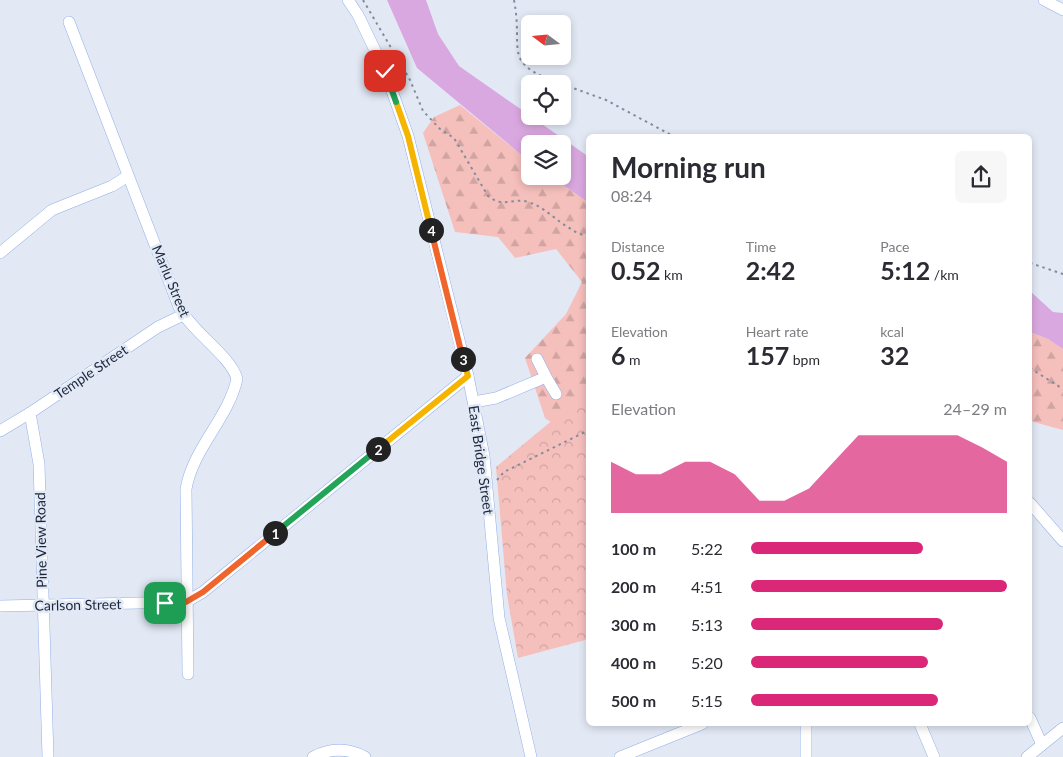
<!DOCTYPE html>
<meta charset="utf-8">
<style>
:root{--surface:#fff;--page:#f7f7f7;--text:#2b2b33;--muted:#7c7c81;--accent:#db2777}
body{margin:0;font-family:Lato,sans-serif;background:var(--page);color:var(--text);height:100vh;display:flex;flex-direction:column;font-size:19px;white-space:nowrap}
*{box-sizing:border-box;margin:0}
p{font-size:16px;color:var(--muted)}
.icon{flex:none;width:28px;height:28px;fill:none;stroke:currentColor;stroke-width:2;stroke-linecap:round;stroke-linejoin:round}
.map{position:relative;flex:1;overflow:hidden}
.sheet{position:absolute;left:586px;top:134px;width:446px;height:592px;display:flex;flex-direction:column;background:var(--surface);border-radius:8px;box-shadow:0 2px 8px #0003}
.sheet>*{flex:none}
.needle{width:32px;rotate:286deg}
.tools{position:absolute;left:521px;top:15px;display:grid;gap:10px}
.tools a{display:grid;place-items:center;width:50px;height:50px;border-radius:8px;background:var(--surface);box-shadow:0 2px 8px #0003;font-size:25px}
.pin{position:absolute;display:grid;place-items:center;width:42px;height:42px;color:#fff;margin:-21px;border-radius:10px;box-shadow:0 2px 8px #0006}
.km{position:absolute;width:25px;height:25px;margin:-12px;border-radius:50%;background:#222;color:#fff;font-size:14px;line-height:25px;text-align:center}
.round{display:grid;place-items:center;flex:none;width:52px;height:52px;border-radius:8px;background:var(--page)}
.overview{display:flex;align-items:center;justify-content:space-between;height:85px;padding:0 25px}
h1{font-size:28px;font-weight:700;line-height:38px}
.metrics{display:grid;grid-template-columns:repeat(3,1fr);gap:8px;height:85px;padding:5px 25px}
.metrics div{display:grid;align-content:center}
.metrics b{font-size:25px;font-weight:700}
.metrics small{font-size:14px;font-weight:400}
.metrics p{font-size:14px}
.chart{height:140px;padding:10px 25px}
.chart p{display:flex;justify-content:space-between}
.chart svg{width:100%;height:90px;margin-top:5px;fill:var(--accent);opacity:.7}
ul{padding:0 25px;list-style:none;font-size:16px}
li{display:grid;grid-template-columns:80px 60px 1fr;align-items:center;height:38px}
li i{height:12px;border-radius:6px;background:var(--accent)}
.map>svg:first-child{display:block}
</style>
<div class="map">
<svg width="1063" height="757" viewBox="0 0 1063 757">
<defs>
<pattern id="forest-firs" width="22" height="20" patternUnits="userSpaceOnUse" patternTransform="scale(1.25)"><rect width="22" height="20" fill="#f5bfbc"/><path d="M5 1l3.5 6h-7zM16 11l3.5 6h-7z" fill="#d1a4a2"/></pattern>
<pattern id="park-crowns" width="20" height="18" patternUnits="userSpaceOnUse" patternTransform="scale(1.25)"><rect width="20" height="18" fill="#f5bfbc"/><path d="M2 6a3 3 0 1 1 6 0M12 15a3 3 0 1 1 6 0" fill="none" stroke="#d1a4a2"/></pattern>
</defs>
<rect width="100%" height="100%" fill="#e2e9f5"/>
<g fill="url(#forest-firs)">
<path d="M460,105L530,162V176H550L589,203V405L562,430L545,418L525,358L566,314L582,282L556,249L515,258L498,237L455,232L423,133L434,117Z"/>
<path d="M1030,332L1048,339L1063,349V430L1030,421Z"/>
</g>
<path fill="url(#park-crowns)" d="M589,390V639L518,658L507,595L496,467Z"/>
<g fill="#daa8e0">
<path d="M387,0H426L438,34L459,66L589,157V203L550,176H562V144H530V162L417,68Z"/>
<path d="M1030,291L1053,312L1063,313V349L1048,339L1030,332Z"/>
</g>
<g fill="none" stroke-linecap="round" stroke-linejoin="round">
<defs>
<g id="minor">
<path d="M348,0L358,15L385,71L408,136L468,376L484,456L499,618L531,757"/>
<path d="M1044,0L1063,10"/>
<path d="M69,22L179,307C192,332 231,356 237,379C228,419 193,448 186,489L188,674"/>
<path d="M0,253L52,210L112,186L128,176"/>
<path d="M546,377L556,394"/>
<path d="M474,402L496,398L546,377L537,359"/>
<path d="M30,413L39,464L48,757"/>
<path d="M0,431L30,413L158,327L183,315"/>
<path d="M1030,503L1063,541"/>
<path d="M0,606L186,602L203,592L468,376"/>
<path d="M1030,718L1042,745"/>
<path d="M920,724L934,757"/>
<path d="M313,757C330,748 348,748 365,757"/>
<path d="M620,757L702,724"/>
<path d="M806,757V724"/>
<path d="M1027,757L1063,728"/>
</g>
</defs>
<use href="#minor" stroke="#91afe8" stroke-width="12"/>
<g stroke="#828c9c" stroke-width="2" stroke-dasharray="2.5 4" stroke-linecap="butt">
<path d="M363,0L410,80L423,111L440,129L454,138L488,196C504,209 513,197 528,202C545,207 556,221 571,229C576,233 583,235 589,237"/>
<path d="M514,0C524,52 500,62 561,84"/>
<path d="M562,84L606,100L673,136"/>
<path d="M1030,263L1063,274"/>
<path d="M1030,368L1063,389"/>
<path d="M497,480L504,472L589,430"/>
</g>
<use href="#minor" stroke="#fff" stroke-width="11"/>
</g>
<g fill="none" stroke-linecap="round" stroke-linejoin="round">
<defs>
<path id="split-1" d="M165,603L186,602L203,592L275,533"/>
<path id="split-2" d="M275,533L378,449"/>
<path id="split-3" d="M378,449L468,376L463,359"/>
<path id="split-4" d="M431,230L463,359"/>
<path id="split-5" d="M396,102L408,136L431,230"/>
<path id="split-6" d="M385,71L396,102"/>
</defs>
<use href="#split-1" stroke="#fff" stroke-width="10"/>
<use href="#split-2" stroke="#fff" stroke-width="10"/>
<use href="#split-3" stroke="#fff" stroke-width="10"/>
<use href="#split-4" stroke="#fff" stroke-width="10"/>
<use href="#split-5" stroke="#fff" stroke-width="10"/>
<use href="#split-6" stroke="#fff" stroke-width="10"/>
<use href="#split-1" stroke="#f0652b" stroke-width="6"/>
<use href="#split-2" stroke="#22a559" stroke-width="6"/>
<use href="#split-3" stroke="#f5b400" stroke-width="6"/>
<use href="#split-4" stroke="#f0652b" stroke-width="6"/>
<use href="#split-5" stroke="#f5b400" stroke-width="6"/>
<use href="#split-6" stroke="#22a559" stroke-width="6"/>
</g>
<g text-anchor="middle" stroke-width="5" stroke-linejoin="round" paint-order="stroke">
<g font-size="14" fill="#1a263c" stroke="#e2e9f5">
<text transform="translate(171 281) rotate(67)" y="5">Marlu Street</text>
<text transform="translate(91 372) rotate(-34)" y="5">Temple Street</text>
<text transform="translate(481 460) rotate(82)" y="5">East Bridge Street</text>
<text transform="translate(41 540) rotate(-91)" y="5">Pine View Road</text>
<text transform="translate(78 605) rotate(-1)" y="5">Carlson Street</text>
</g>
</g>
</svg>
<div class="tools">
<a><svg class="needle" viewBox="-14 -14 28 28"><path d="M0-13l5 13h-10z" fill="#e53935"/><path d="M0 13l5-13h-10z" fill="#7c7c81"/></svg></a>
<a><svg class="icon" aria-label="locate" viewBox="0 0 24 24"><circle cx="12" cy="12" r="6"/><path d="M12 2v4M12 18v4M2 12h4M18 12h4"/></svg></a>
<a><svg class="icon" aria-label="layers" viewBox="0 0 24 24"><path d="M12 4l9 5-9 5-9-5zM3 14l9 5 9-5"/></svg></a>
</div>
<div class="pin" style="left:165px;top:603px;background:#1e9e55"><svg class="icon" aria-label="arrive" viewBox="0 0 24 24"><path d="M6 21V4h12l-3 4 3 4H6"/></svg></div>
<div class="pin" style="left:385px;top:71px;background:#d93025"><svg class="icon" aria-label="check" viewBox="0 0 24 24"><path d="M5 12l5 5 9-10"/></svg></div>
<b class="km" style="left:275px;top:533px">1</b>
<b class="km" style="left:378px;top:449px">2</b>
<b class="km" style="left:463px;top:359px">3</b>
<b class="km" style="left:431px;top:230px">4</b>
<section class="sheet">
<div class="overview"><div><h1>Morning run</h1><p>08:24</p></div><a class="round"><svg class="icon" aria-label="share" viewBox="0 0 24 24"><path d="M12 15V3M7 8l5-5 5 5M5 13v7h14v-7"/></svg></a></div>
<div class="metrics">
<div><p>Distance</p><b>0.52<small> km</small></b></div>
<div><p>Time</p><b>2:42</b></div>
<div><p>Pace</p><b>5:12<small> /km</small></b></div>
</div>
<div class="metrics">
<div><p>Elevation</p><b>6<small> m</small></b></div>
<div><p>Heart rate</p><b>157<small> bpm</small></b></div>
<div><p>kcal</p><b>32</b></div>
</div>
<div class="chart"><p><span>Elevation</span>24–29 m</p>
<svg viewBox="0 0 160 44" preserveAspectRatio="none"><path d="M0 44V19L10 25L20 25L30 19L40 19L50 25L60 38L70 38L80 32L90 19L100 6L110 6L120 6L130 6L140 6L150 12L160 19V44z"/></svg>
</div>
<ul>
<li><b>100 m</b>5:22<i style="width:67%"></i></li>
<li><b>200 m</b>4:51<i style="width:100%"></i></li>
<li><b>300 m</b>5:13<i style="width:75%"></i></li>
<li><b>400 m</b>5:20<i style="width:69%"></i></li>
<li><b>500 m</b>5:15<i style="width:73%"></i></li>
</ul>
</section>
</div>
